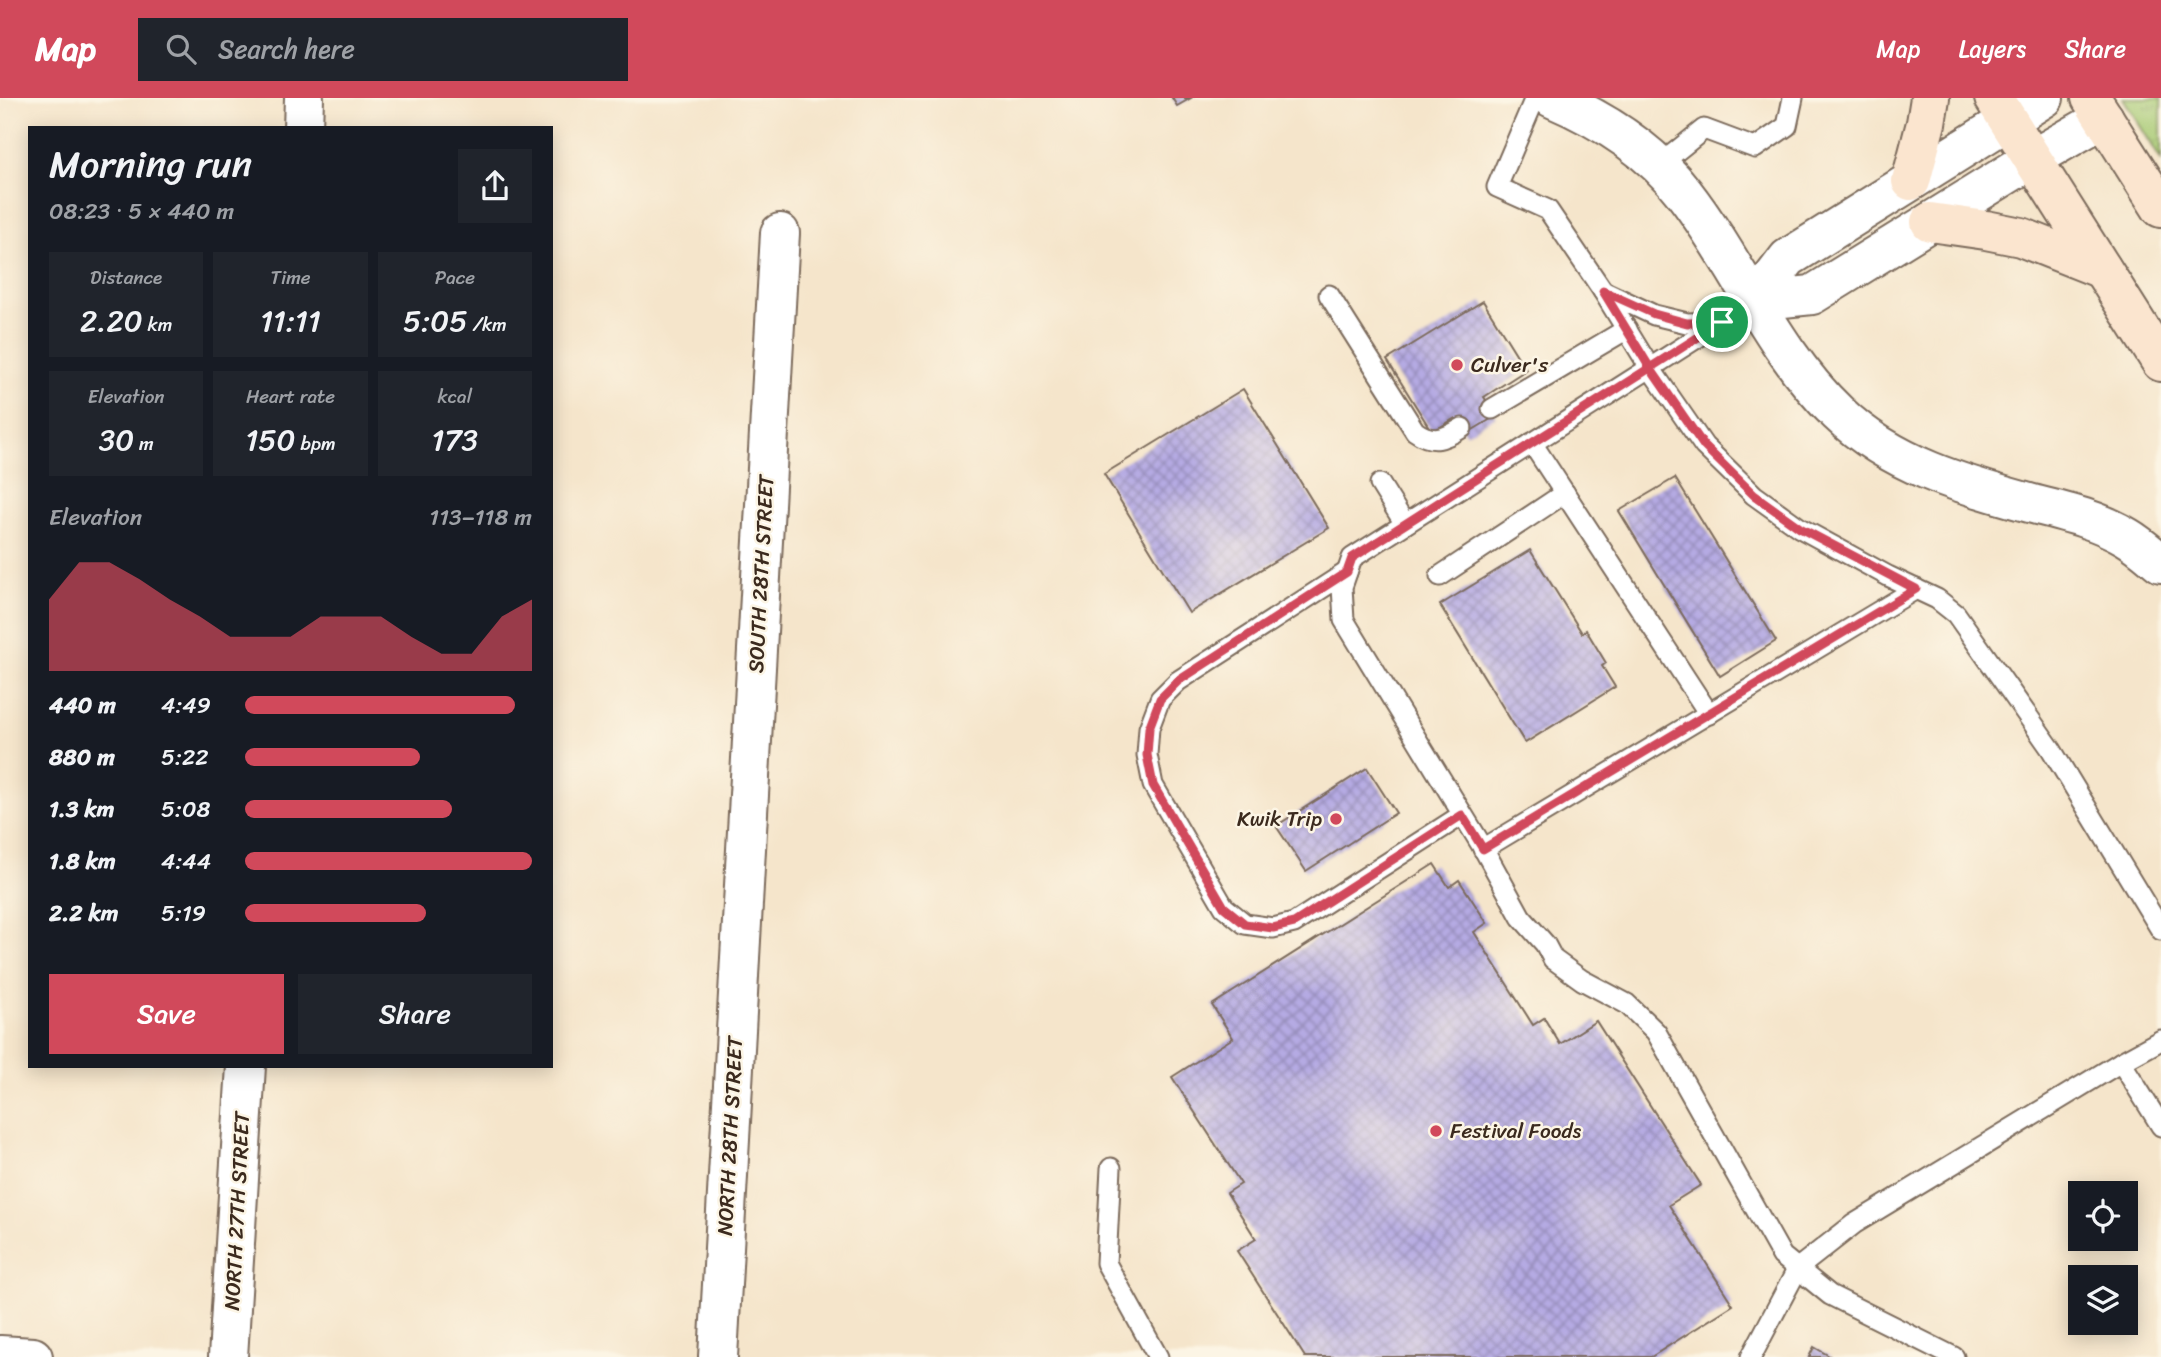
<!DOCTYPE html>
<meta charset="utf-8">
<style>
:root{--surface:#171b24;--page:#20242c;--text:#f1f3f6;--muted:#9ea1a6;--accent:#d1495b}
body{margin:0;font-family:Sriracha,sans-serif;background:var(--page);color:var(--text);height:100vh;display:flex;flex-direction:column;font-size:26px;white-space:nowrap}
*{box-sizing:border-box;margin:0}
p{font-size:23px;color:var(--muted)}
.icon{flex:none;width:38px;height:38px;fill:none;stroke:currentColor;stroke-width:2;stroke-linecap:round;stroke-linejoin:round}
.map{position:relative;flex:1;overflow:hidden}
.details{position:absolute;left:28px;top:28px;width:525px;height:942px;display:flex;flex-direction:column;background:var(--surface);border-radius:0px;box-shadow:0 4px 18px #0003}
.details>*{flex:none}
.fabs{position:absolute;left:2068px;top:1083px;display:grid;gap:14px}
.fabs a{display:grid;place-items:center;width:70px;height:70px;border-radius:0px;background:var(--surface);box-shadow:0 4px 18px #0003;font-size:35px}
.pin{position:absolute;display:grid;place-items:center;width:60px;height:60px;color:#fff;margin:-30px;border:4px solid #fff;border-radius:50%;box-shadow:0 2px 7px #0007}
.round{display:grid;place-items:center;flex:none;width:74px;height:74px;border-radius:0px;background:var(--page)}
.head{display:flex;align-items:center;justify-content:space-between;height:119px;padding:0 21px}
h1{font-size:38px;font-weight:600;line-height:52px}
.stats{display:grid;grid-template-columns:repeat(3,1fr);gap:10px;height:119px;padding:7px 21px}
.stats div{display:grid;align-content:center;border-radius:0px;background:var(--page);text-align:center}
.stats b{font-size:30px;font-weight:600}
.stats small{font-size:19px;font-weight:400}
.stats p{font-size:19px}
.chart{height:196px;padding:14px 21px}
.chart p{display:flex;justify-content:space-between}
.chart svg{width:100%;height:126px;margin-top:7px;fill:var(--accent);opacity:.7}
.action{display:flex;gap:14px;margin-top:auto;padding:14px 21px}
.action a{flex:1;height:80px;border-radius:0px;background:var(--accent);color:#fff;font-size:28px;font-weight:600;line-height:80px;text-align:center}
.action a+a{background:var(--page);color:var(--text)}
ul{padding:0 21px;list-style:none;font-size:23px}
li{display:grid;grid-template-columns:112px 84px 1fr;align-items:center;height:52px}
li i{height:18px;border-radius:9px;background:var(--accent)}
header{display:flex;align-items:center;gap:42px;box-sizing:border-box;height:98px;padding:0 35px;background:var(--accent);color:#fff}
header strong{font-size:33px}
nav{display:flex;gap:38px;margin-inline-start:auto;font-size:24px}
.search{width:490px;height:63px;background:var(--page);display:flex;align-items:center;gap:18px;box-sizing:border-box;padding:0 24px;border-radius:0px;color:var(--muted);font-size:26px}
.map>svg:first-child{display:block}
</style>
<header>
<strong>Map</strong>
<div class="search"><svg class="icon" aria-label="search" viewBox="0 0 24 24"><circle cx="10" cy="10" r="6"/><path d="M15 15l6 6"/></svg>Search here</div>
<nav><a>Map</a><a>Layers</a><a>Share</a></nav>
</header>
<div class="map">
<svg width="2161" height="1259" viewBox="0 0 2161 1259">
<defs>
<pattern id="park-tufts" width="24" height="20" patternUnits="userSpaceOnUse" patternTransform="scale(1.75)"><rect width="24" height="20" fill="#a6c972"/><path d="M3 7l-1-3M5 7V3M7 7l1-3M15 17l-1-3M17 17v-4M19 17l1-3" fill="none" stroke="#88a35d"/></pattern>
<pattern id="building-cross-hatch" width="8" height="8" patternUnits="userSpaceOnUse" patternTransform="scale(1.75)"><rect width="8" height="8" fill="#b5aae3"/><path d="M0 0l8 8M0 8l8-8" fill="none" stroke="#948bb7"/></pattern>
</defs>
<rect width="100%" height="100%" fill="#fcf5e5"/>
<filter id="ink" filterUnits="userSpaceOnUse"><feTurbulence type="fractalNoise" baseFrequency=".0143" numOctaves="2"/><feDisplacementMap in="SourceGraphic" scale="14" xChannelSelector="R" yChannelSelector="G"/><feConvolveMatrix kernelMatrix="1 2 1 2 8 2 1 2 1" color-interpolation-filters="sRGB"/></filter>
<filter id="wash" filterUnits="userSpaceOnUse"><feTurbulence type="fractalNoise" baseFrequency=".00686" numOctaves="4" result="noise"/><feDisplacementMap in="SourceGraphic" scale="28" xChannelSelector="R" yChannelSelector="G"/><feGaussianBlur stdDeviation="1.57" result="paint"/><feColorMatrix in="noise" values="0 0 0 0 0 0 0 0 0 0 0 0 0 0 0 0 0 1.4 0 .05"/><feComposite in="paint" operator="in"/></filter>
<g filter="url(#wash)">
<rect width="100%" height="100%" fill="#f5e5cb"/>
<path fill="url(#park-tufts)" stroke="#707a48" stroke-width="2" d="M2123,0H2161V62Z"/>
<g id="blocks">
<g fill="url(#building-cross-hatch)">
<path d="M1172,0H1191L1177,8Z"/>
<path d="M1483,203L1526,272L1484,299L1496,318L1466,336L1455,320L1432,334L1387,262Z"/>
<path d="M1243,291L1329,430L1189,515L1104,376Z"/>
<path d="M1675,380L1776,543L1720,578L1619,413Z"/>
<path d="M1530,452L1582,535L1586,532L1606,565L1602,568L1615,589L1525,645L1440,507Z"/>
<path d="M1367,670L1396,715L1306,773L1276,728Z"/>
<path d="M1434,766L1449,789L1459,782L1487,825L1474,834L1533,927L1544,920L1560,946L1596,923L1701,1087L1669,1107L1733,1207L1651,1259H1305L1237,1153L1256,1141L1227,1095L1241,1086L1172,979L1233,940L1212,907Z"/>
<path d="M1814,1249L1831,1259H1809Z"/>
</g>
</g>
</g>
<g filter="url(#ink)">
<use href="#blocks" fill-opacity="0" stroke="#7c6b5b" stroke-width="2"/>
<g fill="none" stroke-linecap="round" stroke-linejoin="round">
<defs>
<g id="lane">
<path d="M1535,0L1497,89L1548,112L1603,193L1650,270L1704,348L1754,397L1800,430L1888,478L1937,501L1956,516L2051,651L2161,832"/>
<path d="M1658,68L1704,31L1755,50L1787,28L1793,0"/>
<path d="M1603,193L1654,217L1687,225L1721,224"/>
<path d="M1329,197L1415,333C1433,346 1444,341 1462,330"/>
<path d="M1755,203L1352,460L1342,489L1344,522L1482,748L1521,819L1545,846L1553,861L1582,882L1627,906L1656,934L1782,1158L1830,1197L1954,1259"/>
<path d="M1492,311L1627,231"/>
<path d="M1532,345L1709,616"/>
<path d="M1380,386L1405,426"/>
<path d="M1347,474L1178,583L1160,601L1149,630L1147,657L1153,687L1224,809L1245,826L1273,830L1294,825L1462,717"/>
<path d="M1440,478L1565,395"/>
<path d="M1483,751L1916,491"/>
<path d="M2121,964L2161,1028"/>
<path d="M1111,1070L1106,1165L1158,1259"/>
<path d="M1751,1259L1798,1170L1854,1126L2121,964L2161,942"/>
</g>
<g id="street">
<path d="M1552,0C1601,21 1651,52 1684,95C1739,166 1773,253 1838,315C1892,367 1963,387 2033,406C2065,414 2099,422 2127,439C2139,446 2150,456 2161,465"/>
<path d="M303,30L304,0"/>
<path d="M1755,203L1812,197L2032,61L2104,20"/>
<path d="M1755,203L1788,160L2044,0"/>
<path d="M0,1257L33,1259"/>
<path d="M228,1259L246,968"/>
<path d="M718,1259L780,135"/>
</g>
<g id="secondary">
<path d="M1994,0L2161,264"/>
<path d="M2091,0L2161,110"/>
<path d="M1911,83L1926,25L1930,0"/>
<path d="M1930,124L1986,132L2021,139L2102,171"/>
</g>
</defs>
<use href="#lane" stroke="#7c6b5b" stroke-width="23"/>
<use href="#street" stroke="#7c6b5b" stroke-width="42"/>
<use href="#secondary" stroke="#7c6b5b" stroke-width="42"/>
<use href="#lane" stroke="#fff" stroke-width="19"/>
<use href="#street" stroke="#fff" stroke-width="38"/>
<use href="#secondary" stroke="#fbe5cf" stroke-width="38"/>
</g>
</g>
<g fill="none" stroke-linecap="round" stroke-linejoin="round" filter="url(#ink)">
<defs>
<path id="route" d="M1722,224C1598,303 1475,381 1352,460L1347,474L1178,583L1160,601L1149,630L1147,657L1153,687L1224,809L1245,826L1273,830L1294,825L1462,717L1483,751L1916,491L1800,430L1754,397L1704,348L1650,270L1603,193L1654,216L1687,225L1722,224"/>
</defs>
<use href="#route" stroke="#fff" stroke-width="14"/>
<use href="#route" stroke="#d1495b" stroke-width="9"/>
</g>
<g fill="#d1495b" stroke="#fcf5e5" stroke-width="2.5">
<circle cx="1457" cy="267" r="7"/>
<circle cx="1336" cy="721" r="7"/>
<circle cx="1436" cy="1033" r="7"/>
</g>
<g text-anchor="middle" stroke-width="5" stroke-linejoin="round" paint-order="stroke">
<g font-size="21" fill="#3b2a1e" stroke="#fcf5e5" text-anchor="start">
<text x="1471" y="274">Culver's</text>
<text x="1322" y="728" text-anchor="end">Kwik Trip</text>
<text x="1450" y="1040">Festival Foods</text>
</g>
<g font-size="21" fill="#3b2a1e" stroke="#fcf5e5">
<text transform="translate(761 476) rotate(-87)" y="7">SOUTH 28TH STREET</text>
<text transform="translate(730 1038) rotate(-87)" y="7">NORTH 28TH STREET</text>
<text transform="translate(237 1113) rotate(-87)" y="7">NORTH 27TH STREET</text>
</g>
</g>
</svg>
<div class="fabs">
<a><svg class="icon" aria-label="locate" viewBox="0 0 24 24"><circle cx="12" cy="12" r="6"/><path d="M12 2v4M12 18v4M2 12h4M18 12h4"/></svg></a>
<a><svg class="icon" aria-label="layers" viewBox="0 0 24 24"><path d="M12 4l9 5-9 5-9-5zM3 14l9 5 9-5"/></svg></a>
</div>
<div class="pin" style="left:1722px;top:224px;background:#1e9e55"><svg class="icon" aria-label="arrive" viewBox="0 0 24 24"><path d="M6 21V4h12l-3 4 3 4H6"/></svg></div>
<section class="details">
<div class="head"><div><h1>Morning run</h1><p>08:23 · 5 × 440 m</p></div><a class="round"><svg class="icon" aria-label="share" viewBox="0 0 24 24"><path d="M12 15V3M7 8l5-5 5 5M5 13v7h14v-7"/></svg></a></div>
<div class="stats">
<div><p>Distance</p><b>2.20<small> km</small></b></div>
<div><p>Time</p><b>11:11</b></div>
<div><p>Pace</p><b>5:05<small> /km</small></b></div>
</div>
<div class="stats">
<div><p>Elevation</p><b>30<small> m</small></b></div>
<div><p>Heart rate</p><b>150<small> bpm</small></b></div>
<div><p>kcal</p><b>173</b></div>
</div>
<div class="chart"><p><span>Elevation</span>113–118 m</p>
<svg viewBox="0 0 160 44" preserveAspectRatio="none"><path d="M0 44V19L10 6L20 6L30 12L40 19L50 25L60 32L70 32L80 32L90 25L100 25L110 25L120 32L130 38L140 38L150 25L160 19V44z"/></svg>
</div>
<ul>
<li><b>440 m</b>4:49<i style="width:94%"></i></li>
<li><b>880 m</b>5:22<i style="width:61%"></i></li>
<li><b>1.3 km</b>5:08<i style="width:72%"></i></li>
<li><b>1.8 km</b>4:44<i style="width:100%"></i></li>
<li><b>2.2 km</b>5:19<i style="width:63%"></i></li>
</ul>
<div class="action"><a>Save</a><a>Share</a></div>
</section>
</div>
